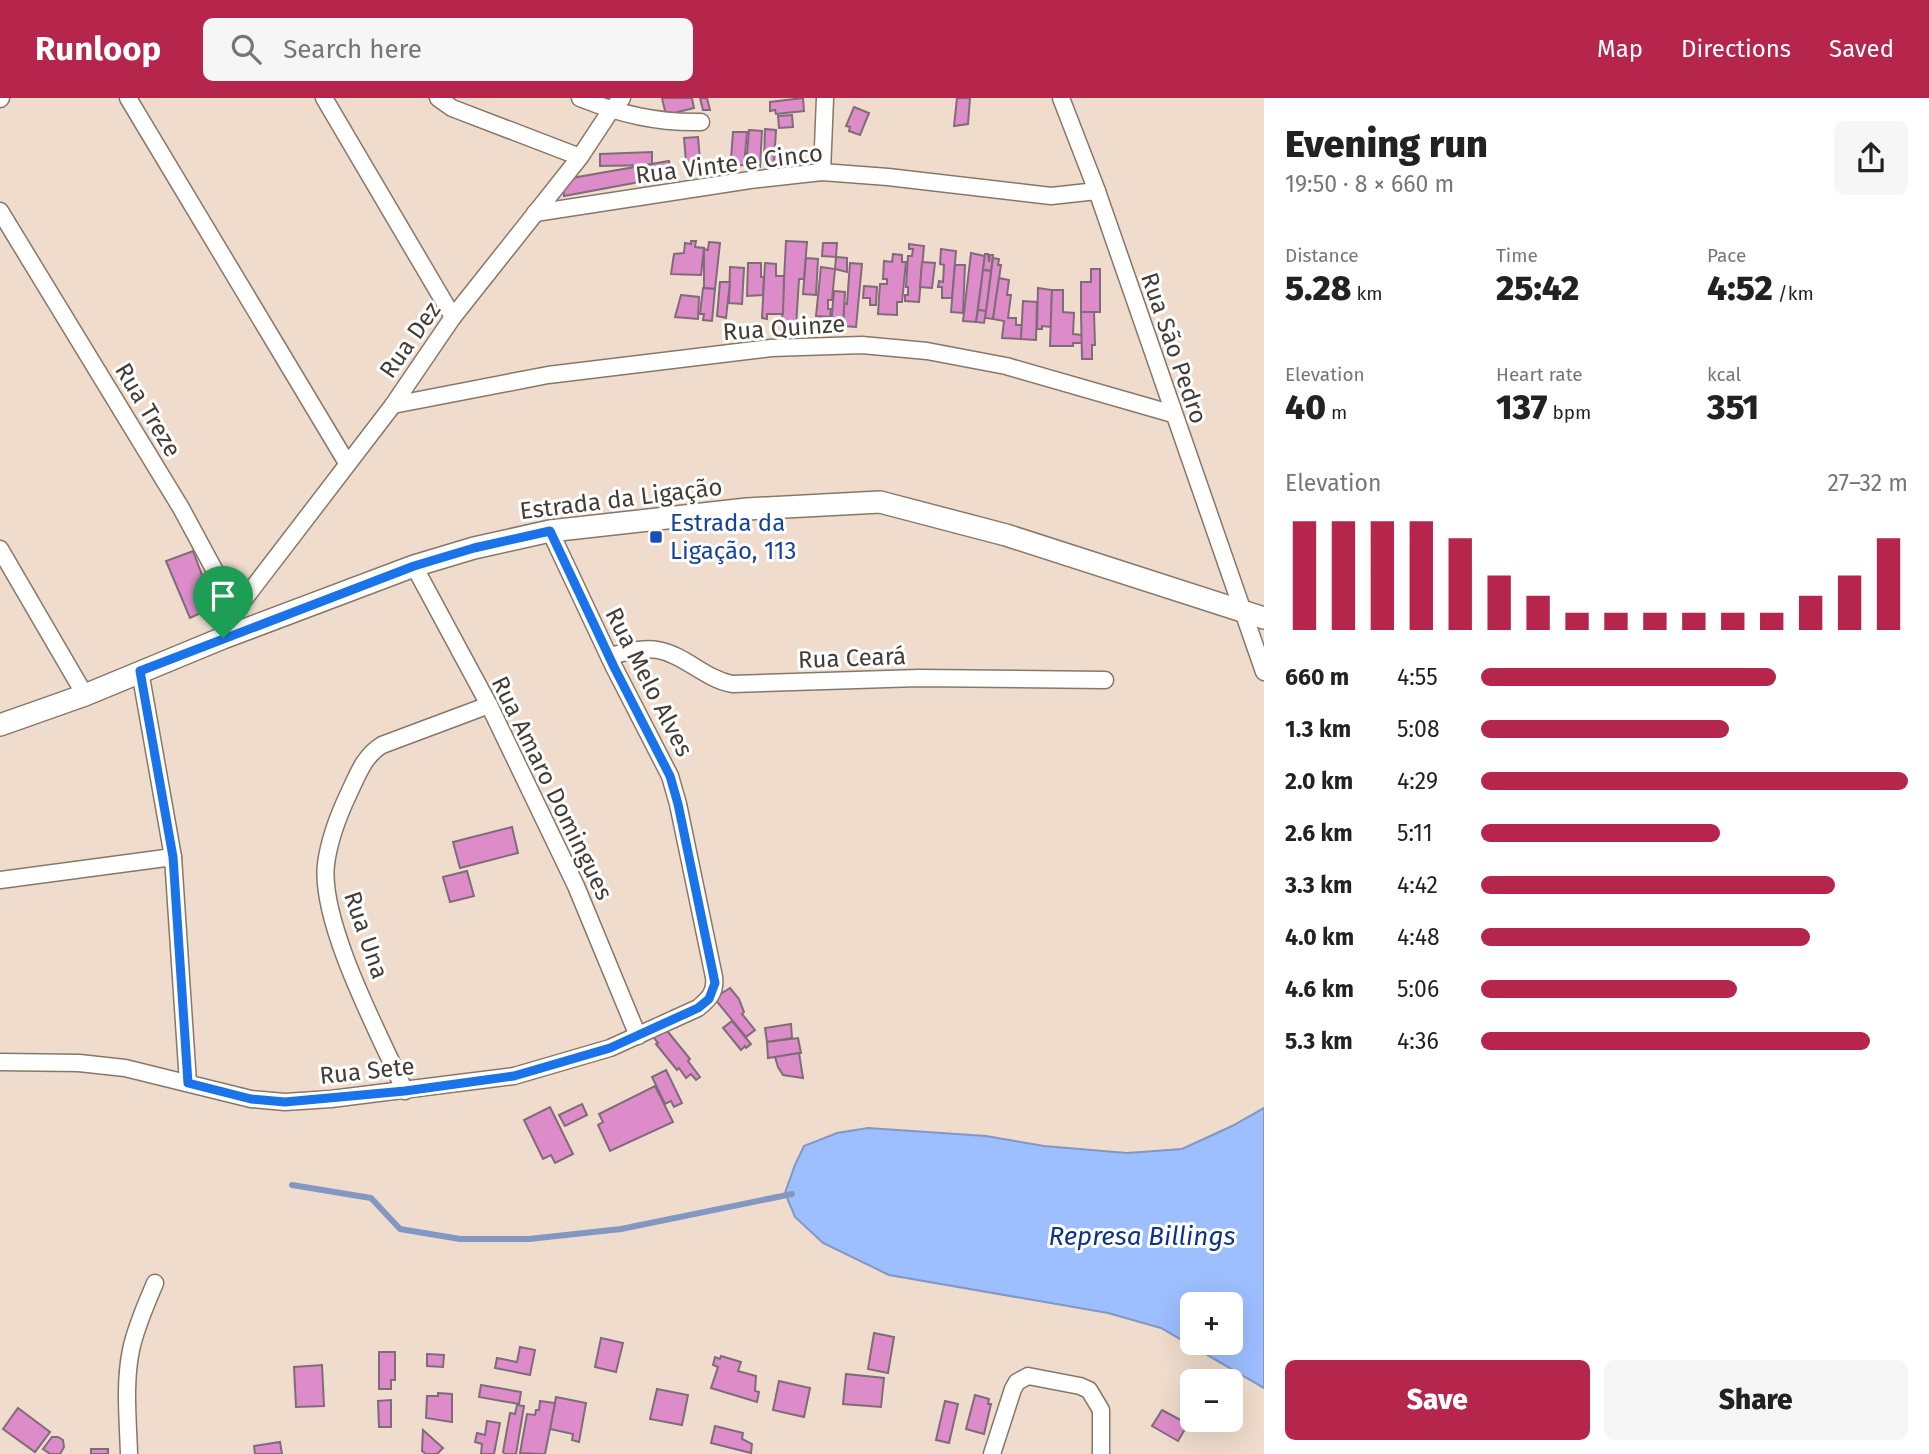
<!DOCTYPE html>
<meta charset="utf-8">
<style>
:root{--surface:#fff;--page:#f6f6f6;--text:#222;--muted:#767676;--accent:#b6254c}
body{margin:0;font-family:"Fira Sans",sans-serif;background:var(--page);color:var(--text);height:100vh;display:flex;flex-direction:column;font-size:26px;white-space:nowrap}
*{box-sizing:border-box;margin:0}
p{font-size:23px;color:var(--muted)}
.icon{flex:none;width:38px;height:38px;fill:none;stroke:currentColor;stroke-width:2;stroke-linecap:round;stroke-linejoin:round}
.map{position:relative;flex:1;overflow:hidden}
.drawer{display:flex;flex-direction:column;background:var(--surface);width:665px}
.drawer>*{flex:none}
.buttons{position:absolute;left:1180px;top:1194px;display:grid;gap:14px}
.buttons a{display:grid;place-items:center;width:63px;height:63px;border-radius:10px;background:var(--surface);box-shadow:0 7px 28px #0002;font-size:35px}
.pin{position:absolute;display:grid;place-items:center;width:60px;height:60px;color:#fff;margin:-72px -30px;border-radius:50% 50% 50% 0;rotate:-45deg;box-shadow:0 0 7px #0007}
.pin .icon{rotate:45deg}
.round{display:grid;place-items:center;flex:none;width:74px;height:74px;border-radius:10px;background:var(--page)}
.headline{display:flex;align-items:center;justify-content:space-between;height:119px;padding:0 21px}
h1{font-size:38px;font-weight:800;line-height:52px}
.metrics{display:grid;grid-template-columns:repeat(3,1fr);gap:10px;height:119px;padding:7px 21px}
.metrics div{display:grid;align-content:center}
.metrics b{font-size:35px;font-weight:800}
.metrics small{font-size:19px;font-weight:400}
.metrics p{font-size:19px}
.chart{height:196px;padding:14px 21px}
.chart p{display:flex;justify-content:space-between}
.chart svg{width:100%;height:126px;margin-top:7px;stroke:var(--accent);stroke-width:6}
.action{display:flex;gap:14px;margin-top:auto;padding:14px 21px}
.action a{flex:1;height:80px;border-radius:10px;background:var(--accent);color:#fff;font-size:28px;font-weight:800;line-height:80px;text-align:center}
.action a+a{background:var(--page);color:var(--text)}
ul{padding:0 21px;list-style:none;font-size:23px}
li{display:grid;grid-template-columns:112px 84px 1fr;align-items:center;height:52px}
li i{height:18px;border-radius:9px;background:var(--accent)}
header{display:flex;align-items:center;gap:42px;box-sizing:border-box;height:98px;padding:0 35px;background:var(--accent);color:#fff}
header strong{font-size:33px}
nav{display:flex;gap:38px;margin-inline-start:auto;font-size:24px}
.search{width:490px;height:63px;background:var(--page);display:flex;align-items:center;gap:18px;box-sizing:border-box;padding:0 24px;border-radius:10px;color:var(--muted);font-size:26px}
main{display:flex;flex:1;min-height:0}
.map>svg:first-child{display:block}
</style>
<header>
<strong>Runloop</strong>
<div class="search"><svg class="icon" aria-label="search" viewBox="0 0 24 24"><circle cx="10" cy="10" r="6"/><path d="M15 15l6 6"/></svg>Search here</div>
<nav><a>Map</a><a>Directions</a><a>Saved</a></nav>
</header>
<main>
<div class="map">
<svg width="1264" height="1356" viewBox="0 0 1264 1356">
<rect width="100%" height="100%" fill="#efdccc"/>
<path fill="#9dbeff" stroke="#8297c2" stroke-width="2" fill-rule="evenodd" d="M1264,1010V1290L1161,1230L1108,1215L889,1177L823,1145L795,1119L785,1095L795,1067L804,1048L837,1035L868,1030L986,1038L1044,1048L1127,1055L1182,1051L1232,1028ZM1192,1206H1230V1244H1192Z"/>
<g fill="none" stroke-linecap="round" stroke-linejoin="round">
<path stroke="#8297c2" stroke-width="6" d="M292,1087L371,1100L400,1131L460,1141H529L621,1131L792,1096"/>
</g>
<g fill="#dd8cc9" stroke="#7f6c79" stroke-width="2">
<path d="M662,0H692L694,10L666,17Z"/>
<path d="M700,0H707L710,12H703Z"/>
<path d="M803,0L804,13L776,16L775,12L770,13V4Z"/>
<path d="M957,0H970L968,26L954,28Z"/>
<path d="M854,9L869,15L860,37L849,33L850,29L846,28Z"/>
<path d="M792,17L793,29L779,30L778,18Z"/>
<path d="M765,31L776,32L774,66L764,65Z"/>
<path d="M749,32L762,33L760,69L746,68Z"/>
<path d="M733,34H747L744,67L726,68V61H731Z"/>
<path d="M698,39L701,73L687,75L684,40Z"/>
<path d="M652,54V67L600,68V56Z"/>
<path d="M669,63L672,78L564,98L563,89L572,80Z"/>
<path d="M691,143H696L695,149L704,150L701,177L671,176L674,156L684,155L685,145L691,146Z"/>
<path d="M786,143L807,144L804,181H799L796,228H801L800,238L781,240Z"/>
<path d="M709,144L720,145L715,191L704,190V151L708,152Z"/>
<path d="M823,145H837L836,159L822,158Z"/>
<path d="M909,146L924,148L919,204L905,203V197H908V189H906L908,158H912L913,151H909Z"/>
<path d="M941,151L956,153L952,200H942V189H938L939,183L943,184L944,167L940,166Z"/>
<path d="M971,155L985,158L976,224L963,223Z"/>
<path d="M893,156L902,157V164H906L902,204H897V217L878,216L880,186H887V181H883L884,163L892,164Z"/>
<path d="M985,156H988L989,164L990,157H993L991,173L983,172Z"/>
<path d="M836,159L847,160V174L835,171Z"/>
<path d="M806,160L818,161L816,197L803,196Z"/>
<path d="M993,160L999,161L998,167H1001L993,221L985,220Z"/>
<path d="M922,164L935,165L932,190L920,189Z"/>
<path d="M748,165H761V179H764L763,197L747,198Z"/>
<path d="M765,165L776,166V178H784L783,216H767V221L762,220Z"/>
<path d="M850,165L862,166L856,229L843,228L844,205L847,206Z"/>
<path d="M955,167H965L963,215L951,214Z"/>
<path d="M730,169L744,170L742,206L729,205Z"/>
<path d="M821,169L835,171L832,202H828V211H831L830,219L816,218Z"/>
<path d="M1091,171H1100V214H1081V184H1091Z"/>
<path d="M983,172L991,173L986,213L978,212Z"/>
<path d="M999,180L1009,182L1007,197H1011L1008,220H1016V227H1022L1021,241L1002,240L1004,223L993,221Z"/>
<path d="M720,184H730L726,220L717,218Z"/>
<path d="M864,188L877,189L876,207H870V200H863Z"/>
<path d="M703,190L715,191L712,223L703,222L704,216H700Z"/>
<path d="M1038,190L1052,192L1051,229L1042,228V231H1037Z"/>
<path d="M1052,192H1063V214L1074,215L1073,236L1082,237V245H1073V248H1050Z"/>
<path d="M834,193L845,194L843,228L831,227Z"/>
<path d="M681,197L699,199L698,221L675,219Z"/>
<path d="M1023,203L1037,204L1036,242L1021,241Z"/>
<path d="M978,212L986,213L984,225L976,224Z"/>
<path d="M1081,214H1094L1095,247H1092V261H1082Z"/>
<path d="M193,453L214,509L190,520L166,463Z"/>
<path d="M512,729L518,755L460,770L453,744Z"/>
<path d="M467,773L474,798L450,804L443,779Z"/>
<path d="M730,890L739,901L744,914L742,916L755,932L746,939L714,900Z"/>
<path d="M732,923L751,946L746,950L745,948L741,952L723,930Z"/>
<path d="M791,926L792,940L767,944L765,930Z"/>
<path d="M664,929L690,961L688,963L700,979L696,982L691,976L686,980L679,970L677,972L656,946L658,945L651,936Z"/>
<path d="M798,940L801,955L768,960L767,944Z"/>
<path d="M799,955L803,980L783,977L778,969L775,959Z"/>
<path d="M666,972L682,1005L674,1009L671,1003L665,1006L652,979Z"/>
<path d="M655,988L673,1024L610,1053L598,1027L603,1024L599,1016Z"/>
<path d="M582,1006L587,1017L565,1028L559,1017Z"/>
<path d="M550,1009L573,1056L555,1065L551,1057L543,1061L524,1022Z"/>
<path d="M874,1235L894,1239L888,1275L868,1271Z"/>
<path d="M601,1240L623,1245L616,1274L595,1269Z"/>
<path d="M520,1249L535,1252L530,1277L495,1270L497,1260L517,1264Z"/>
<path d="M379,1254H395V1282H391V1291H379Z"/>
<path d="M427,1256L444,1257L443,1269L427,1268Z"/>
<path d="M721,1258L741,1264L738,1273L756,1278L755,1293L759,1294L757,1304L711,1290L718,1269L713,1267L715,1259L720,1261Z"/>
<path d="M322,1267L324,1308L296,1309L294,1269Z"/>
<path d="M846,1276L884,1280L881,1309L843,1306Z"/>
<path d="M779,1283L810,1290L804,1319L773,1312Z"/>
<path d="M481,1287L521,1294L519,1306L479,1299Z"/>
<path d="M657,1291L688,1297L682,1327L650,1321Z"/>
<path d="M438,1295L452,1296V1324L426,1320L427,1298H438Z"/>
<path d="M975,1297L989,1301L988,1306H991L984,1336L966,1331Z"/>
<path d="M556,1299L586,1305L579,1344L572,1342L573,1336L550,1331Z"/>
<path d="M391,1302V1329H379L378,1303Z"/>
<path d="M540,1303L555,1305L545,1356L520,1355L527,1316L535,1317L536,1312H539Z"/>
<path d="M945,1303L958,1306L949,1345L936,1342Z"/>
<path d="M517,1307L524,1308L516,1356H505L503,1354L510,1315L515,1316Z"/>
<path d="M18,1310L50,1334L35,1354L3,1331Z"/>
<path d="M1162,1312L1188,1326L1178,1343L1152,1328Z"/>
<path d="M487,1323L500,1325L494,1356H481L482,1346L475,1344L477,1335L485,1337Z"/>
<path d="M715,1328L743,1335L742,1341L752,1346L751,1355L711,1345Z"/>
<path d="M423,1332L443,1350L437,1356H426L422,1353Z"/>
<path d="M52,1339H58L63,1342L64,1349L60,1356H50L43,1351Z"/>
<path d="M280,1344L282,1356H255L254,1348Z"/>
<rect x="91" y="1351" width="17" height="5"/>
</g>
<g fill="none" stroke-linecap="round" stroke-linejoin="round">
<defs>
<g id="street">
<path d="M128,0L347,365"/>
<path d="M324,0L453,219"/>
<path d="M438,0L452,10L580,59"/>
<path d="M580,0C620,16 657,25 701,24"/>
<path d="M1061,0L1097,93L1264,574"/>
<path d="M0,1L1,0"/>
<path d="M822,74L825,0"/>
<path d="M0,113L181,410L236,512L223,540"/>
<path d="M535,115L750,82L822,74L888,79L1051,98L1097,93"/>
<path d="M393,307L548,277L771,250L862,247L927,253L1006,268L1173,316"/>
<path d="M0,451L85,597"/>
<path d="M414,468L489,607L576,788L638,938"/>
<path d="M236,512L393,307L453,219L580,59L611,12L622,0"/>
<path d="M609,558C624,555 642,549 658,552C685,557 705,581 732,586L919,580L1105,582"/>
<path d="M140,573L173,759L188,985"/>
<path d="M0,782L173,759"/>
<path d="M0,964L79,965L125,970L251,1001L285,1004L331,1001L514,978L610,950L698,910C709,901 716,894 714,879L678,706L670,678L614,569L550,433"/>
<path d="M405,993C380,938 319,824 326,766C329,743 339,716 349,695C358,676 364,658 382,647L489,607"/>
<path d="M129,1356C128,1322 124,1286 131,1252C136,1228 146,1207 155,1185"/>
<path d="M992,1356L1013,1291L1017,1284L1028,1278L1080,1288L1089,1292L1101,1312V1356"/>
</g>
<path id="secondary" d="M0,627L85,597L223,540L414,468L474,450L550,433L747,411L880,404L1006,437L1264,520"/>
</defs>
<use href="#street" stroke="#887768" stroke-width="19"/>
<use href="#secondary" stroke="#887768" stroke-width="24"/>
<use href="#street" stroke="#fff" stroke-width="16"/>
<use href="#secondary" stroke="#fff" stroke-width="21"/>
</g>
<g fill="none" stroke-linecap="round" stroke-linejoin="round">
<defs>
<path id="route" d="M550,433L614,569L670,678L678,706L715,885L709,901L698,910L610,950L514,978L405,993L285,1004L251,1001L188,985L173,759L140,573L414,468L474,450Z"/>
</defs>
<use href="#route" stroke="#fff" stroke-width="14"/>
<use href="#route" stroke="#1a73e8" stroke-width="9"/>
</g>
<rect fill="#1a4fb4" stroke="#fff" stroke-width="2.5" x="649" y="432" width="14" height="14" rx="3.5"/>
<g text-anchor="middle" stroke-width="6" stroke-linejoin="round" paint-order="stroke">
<g font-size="24" fill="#433c35" stroke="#fff">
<text transform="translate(729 66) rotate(-7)" y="8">Rua Vinte e Cinco</text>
<text transform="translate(784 230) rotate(-4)" y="8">Rua Quinze</text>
<text transform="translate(410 242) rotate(-55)" y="8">Rua Dez</text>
<text transform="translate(1174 250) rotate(71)" y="8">Rua São Pedro</text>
<text transform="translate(148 312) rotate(59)" y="8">Rua Treze</text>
<text transform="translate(621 401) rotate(-7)" y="8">Estrada da Ligação</text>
<text transform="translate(852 560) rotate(-2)" y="8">Rua Ceará</text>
<text transform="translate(649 584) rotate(63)" y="8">Rua Melo Alves</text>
<text transform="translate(552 690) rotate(64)" y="8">Rua Amaro Domingues</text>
<text transform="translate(366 837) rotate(71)" y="8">Rua Una</text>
<text transform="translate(367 973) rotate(-6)" y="8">Rua Sete</text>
</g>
<g font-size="24" fill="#164399" stroke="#fff" text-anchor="start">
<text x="670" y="433">Estrada da<tspan x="670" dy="28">Ligação, 113</tspan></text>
</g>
<g font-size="26" font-style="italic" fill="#0c338c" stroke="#fff">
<text x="1142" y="1147">Represa Billings</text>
</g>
</g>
</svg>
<div class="buttons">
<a>+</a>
<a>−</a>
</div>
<div class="pin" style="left:223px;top:540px;background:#1e9e55"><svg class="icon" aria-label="arrive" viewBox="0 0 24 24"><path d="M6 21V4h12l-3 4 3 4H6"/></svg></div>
</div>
<section class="drawer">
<div class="headline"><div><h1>Evening run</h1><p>19:50 · 8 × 660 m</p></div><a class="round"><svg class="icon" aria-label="share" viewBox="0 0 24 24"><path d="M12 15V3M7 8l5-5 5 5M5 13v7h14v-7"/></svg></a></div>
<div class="metrics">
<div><p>Distance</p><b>5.28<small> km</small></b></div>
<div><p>Time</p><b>25:42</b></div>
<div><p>Pace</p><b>4:52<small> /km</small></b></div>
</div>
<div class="metrics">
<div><p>Elevation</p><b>40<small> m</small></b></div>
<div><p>Heart rate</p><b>137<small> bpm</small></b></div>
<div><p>kcal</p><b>351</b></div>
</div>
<div class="chart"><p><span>Elevation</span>27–32 m</p>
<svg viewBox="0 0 160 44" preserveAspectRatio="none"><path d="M5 44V6M15 44V6M25 44V6M35 44V6M45 44V12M55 44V25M65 44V32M75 44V38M85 44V38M95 44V38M105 44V38M115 44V38M125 44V38M135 44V32M145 44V25M155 44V12"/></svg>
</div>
<ul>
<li><b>660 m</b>4:55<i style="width:69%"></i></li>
<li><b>1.3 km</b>5:08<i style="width:58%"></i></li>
<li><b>2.0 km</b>4:29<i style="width:100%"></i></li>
<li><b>2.6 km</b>5:11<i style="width:56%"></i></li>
<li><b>3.3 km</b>4:42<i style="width:83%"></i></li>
<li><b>4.0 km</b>4:48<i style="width:77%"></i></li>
<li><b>4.6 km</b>5:06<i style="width:60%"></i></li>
<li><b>5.3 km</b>4:36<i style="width:91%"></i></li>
</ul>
<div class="action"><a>Save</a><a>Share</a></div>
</section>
</main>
